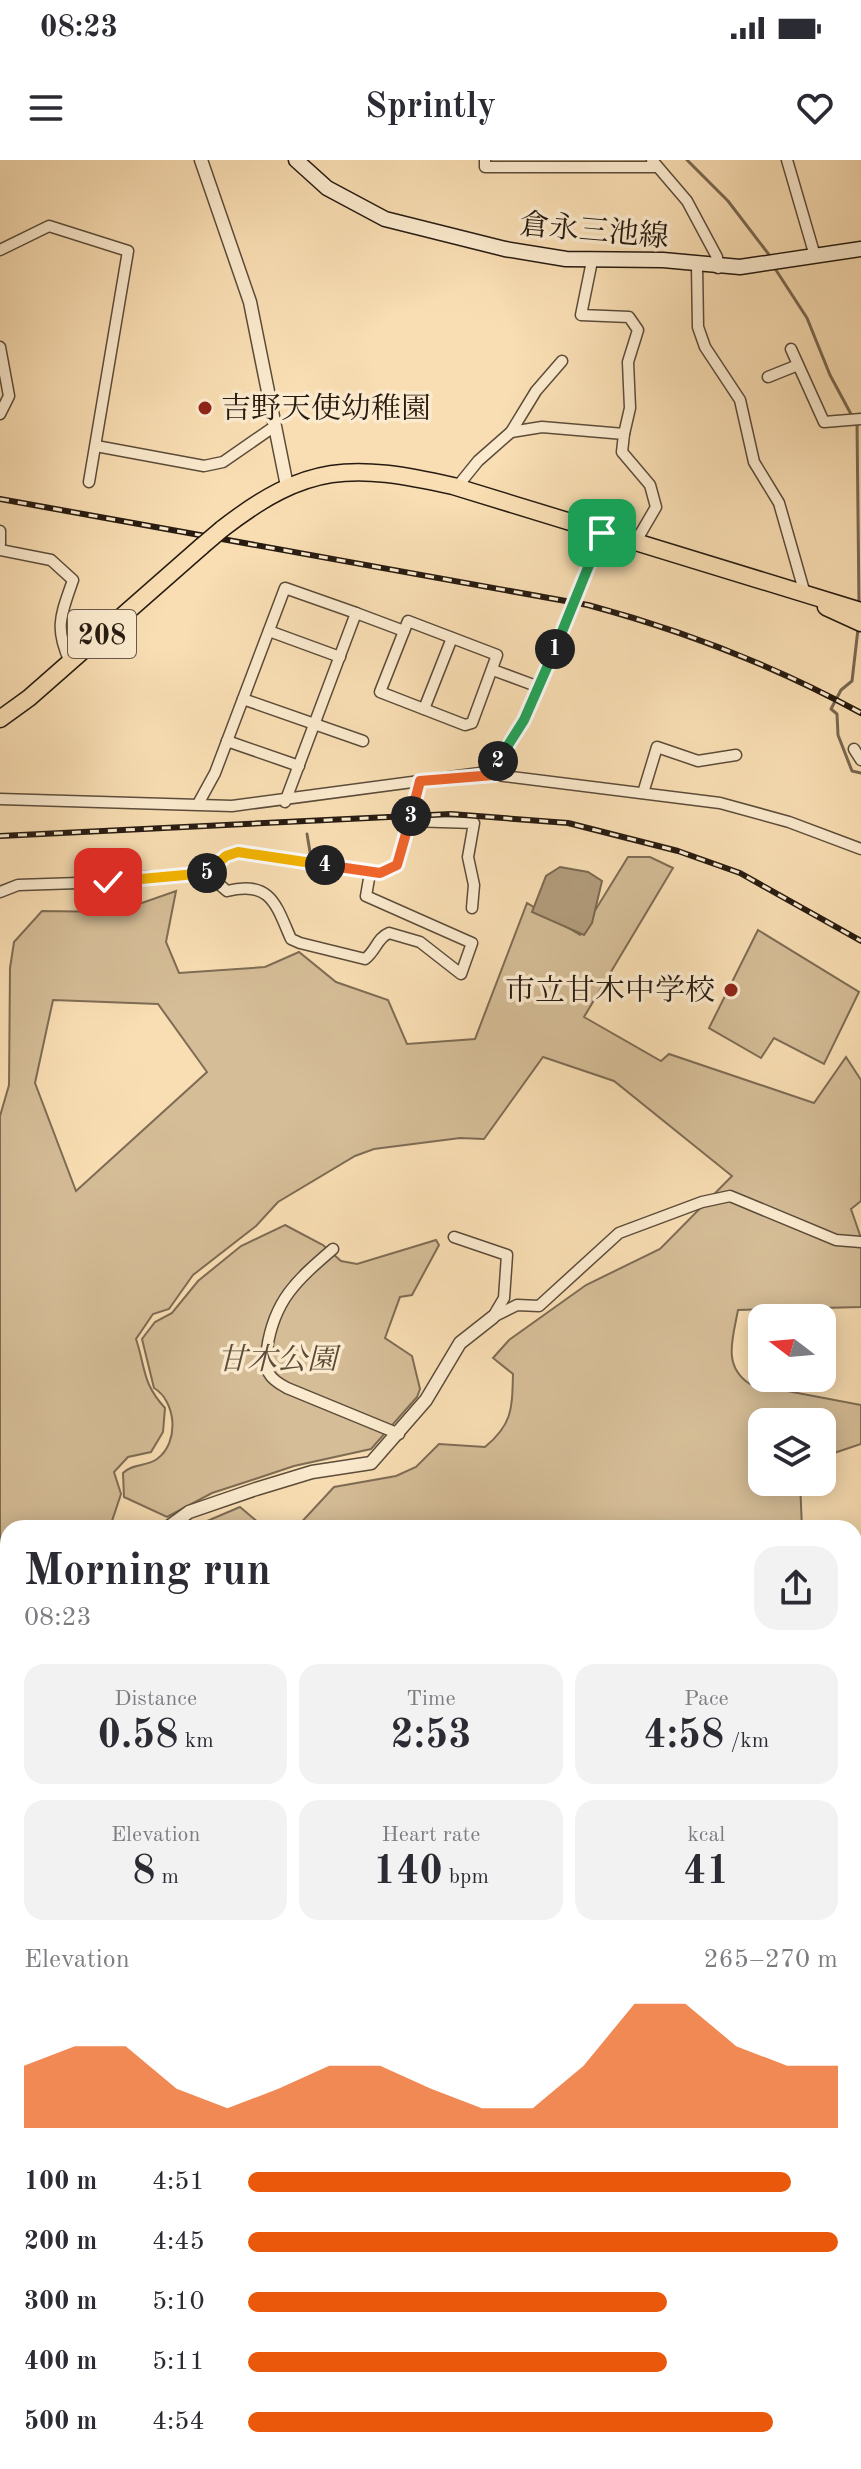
<!DOCTYPE html>
<meta charset="utf-8">
<style>
:root{--surface:#fff;--page:#f2f2f3;--text:#2b2b33;--muted:#7c7c81;--accent:#ea580c}
body{margin:0;font-family:"Old Standard TT","Noto Serif JP",serif;background:var(--page);color:var(--text);height:100vh;display:flex;flex-direction:column;font-size:30px;white-space:nowrap}
*{box-sizing:border-box;margin:0}
p{font-size:26px;color:var(--muted)}
.icon{flex:none;width:44px;height:44px;fill:none;stroke:currentColor;stroke-width:2;stroke-linecap:round;stroke-linejoin:round}
.map{position:relative;flex:1;overflow:hidden}
.panel{position:absolute;left:0px;top:1360px;width:862px;height:950px;display:flex;flex-direction:column;background:var(--surface);border-radius:24px 24px 0 0;box-shadow:0 4px 20px #0003}
.panel>*{flex:none}
.needle{width:52px;rotate:286deg}
.controls{position:absolute;left:748px;top:1144px;display:grid;gap:16px}
.controls a{display:grid;place-items:center;width:88px;height:88px;border-radius:16px;background:var(--surface);box-shadow:0 4px 20px #0003;font-size:40px}
.pin{position:absolute;display:grid;place-items:center;width:68px;height:68px;color:#fff;margin:-34px;border-radius:16px;box-shadow:0 4px 12px #0006}
.km{position:absolute;width:40px;height:40px;margin:-20px;border-radius:50%;background:#222;color:#fff;font-size:22px;line-height:40px;text-align:center}
.round{display:grid;place-items:center;flex:none;width:84px;height:84px;border-radius:24px;background:var(--page)}
.head{display:flex;align-items:center;justify-content:space-between;height:136px;padding:0 24px}
h1{font-size:44px;font-weight:800;line-height:60px}
.stats{display:grid;grid-template-columns:repeat(3,1fr);gap:12px;height:136px;padding:8px 24px}
.stats div{display:grid;align-content:center;border-radius:20px;background:var(--page);text-align:center}
.stats b{font-size:40px;font-weight:800}
.stats small{font-size:22px;font-weight:400}
.stats p{font-size:22px}
.chart{height:224px;padding:16px 24px}
.chart p{display:flex;justify-content:space-between}
.chart svg{width:100%;height:144px;margin-top:8px;fill:var(--accent);opacity:.7}
ul{padding:0 24px;list-style:none;font-size:26px}
li{display:grid;grid-template-columns:128px 96px 1fr;align-items:center;height:60px}
li i{height:20px;border-radius:10px;background:var(--accent)}
.status{display:flex;justify-content:space-between;align-items:center;height:56px;padding:0 40px;background:var(--surface);direction:ltr}
.status svg{height:22px;fill:currentColor}
header{display:flex;justify-content:space-between;align-items:center;height:104px;padding:0 24px;background:var(--surface);font-size:36px;font-weight:800}
.map>svg:first-child{display:block}
</style>
<div class="status"><b>08:23</b><svg viewBox="0 0 49 12"><path d="M0 12V9h3v3zM5 12V6h3v6zM10 12V3h3v9zM15 12V0h3v12zM26 1h20v11H26zM47 4h2v5h-2z"/></svg></div>
<header><svg class="icon" aria-label="menu" viewBox="0 0 24 24"><path d="M4 6h16M4 12h16M4 18h16"/></svg>Sprintly<svg class="icon" aria-label="heart" viewBox="0 0 24 24"><path d="M12 20l-8-8c-3-5 5-10 8-4 3-6 11-1 8 4z"/></svg></header>
<div class="map">
<svg width="861" height="2309" viewBox="0 0 861 2309">
<rect width="100%" height="100%" fill="#f9deb3"/>
<filter id="stains"><feTurbulence type="fractalNoise" baseFrequency=".0025" numOctaves="4"/><feColorMatrix values="0 0 0 0 .2 0 0 0 0 .09 0 0 0 0 .02 0 0 0 .5 -.17"/></filter>
<radialGradient id="worn" r=".72"><stop offset=".6" stop-color="#630" stop-opacity="0"/><stop offset="1" stop-color="#630" stop-opacity=".3"/></radialGradient>
<g fill="#d5bd97" stroke="#7e6c54" stroke-width="2" fill-rule="evenodd">
<path d="M628,697H650L673,708L584,857L661,901L669,894L814,943L846,897L861,920V1041L851,1049L861,1078V1147L738,1150C733,1178 722,1206 750,1224L861,1245V1284L822,1297V1262H762V1322H800L802,1368H296L334,1327L396,1316L416,1307L439,1284L485,1287C513,1264 512,1248 513,1214L493,1198L509,1180L586,1125L660,1089L732,1016L614,921L543,897L484,979L460,978L374,989L355,996L278,1042L256,1066L193,1115L169,1149L153,1154L136,1179C146,1209 142,1223 165,1248L163,1272L151,1292L128,1297L114,1312L121,1334L110,1367L8,1368V1423L0,1426V956L9,925L10,808L14,782L42,751L116,752L176,731L166,782L179,813L265,807L299,792L336,822L388,840L407,884L475,879L527,743L580,775ZM53,840L158,844L207,912L76,1031L35,923Z"/>
<path d="M758,770L859,832L824,904L774,878L761,898L709,868Z"/>
<path d="M285,1065L323,1085L341,1101L357,1104L436,1080L439,1085L412,1135L400,1137L385,1178L412,1196L420,1229L417,1237L371,1289L294,1306L252,1320L212,1333L167,1357L124,1337L123,1313C133,1303 146,1307 157,1299C180,1282 176,1241 154,1228L142,1179L155,1162L172,1153L198,1121L241,1086Z"/>
<path d="M240,1347L265,1368H192L193,1367Z"/>
<path d="M0,1837L8,1852V1933L0,1899Z"/>
<path d="M22,2302H511L526,2309H21Z"/>
<path d="M547,2302H694L705,2309H530Z"/>
</g>
<g fill="#b29c7c" stroke="#7a6851" stroke-width="2">
<path d="M560,707L588,712L602,721L592,763L584,775L532,752L546,716Z"/>
<path d="M4,1963L8,1994L6,2060L0,2064V1964Z"/>
</g>
<g fill="none" stroke-linecap="round" stroke-linejoin="round">
<g stroke="#7a6851" stroke-width="3">
<path d="M687,0L728,41L770,96"/>
<path d="M774,107L807,158L830,215L852,256"/>
<path d="M857,262L859,445"/>
<path d="M858,469L852,521L841,530L831,549L837,554L838,575L852,611L861,613"/>
<path d="M307,674L311,698"/>
</g>
<defs>
<g id="minor">
<path d="M485,0V7H656"/>
<path d="M652,0L687,41L717,97L718,108"/>
<path d="M787,0L815,96"/>
<path d="M0,90L49,66L128,91L89,322"/>
<path d="M592,101L581,155L629,157L638,170L628,202L630,248L624,274"/>
<path d="M697,106L698,167L705,187L740,240L754,302L779,343L805,434"/>
<path d="M0,187L9,236L0,254"/>
<path d="M791,189L824,262L861,259"/>
<path d="M768,217L798,205"/>
<path d="M511,272L542,267L624,274L622,292L650,325L656,347L635,383"/>
<path d="M96,286L204,306L223,302L275,266"/>
<path d="M457,327L478,301L511,272L536,231L562,201"/>
<path d="M0,371V384"/>
<path d="M0,390L51,400L73,420C61,455 54,467 70,502"/>
<path d="M356,453L404,471"/>
<path d="M408,461L497,495L472,563L465,565L380,532Z"/>
<path d="M269,471L340,497"/>
<path d="M493,510L539,527"/>
<path d="M243,539L363,581"/>
<path d="M424,549L452,478"/>
<path d="M227,581L299,606"/>
<path d="M854,589L861,600"/>
<path d="M494,615L500,594L524,560L602,373"/>
<path d="M643,633L657,587L698,601L736,595"/>
<path d="M0,639L232,646L480,613L720,643L789,662L861,689"/>
<path d="M198,644L215,613L285,428L356,453L285,642"/>
<path d="M410,661L474,663L468,697L474,725L472,748"/>
<path d="M207,714L227,731C271,720 276,745 291,779L300,783L365,799C376,791 377,778 389,773L420,782L461,814L472,783L366,736L370,713"/>
<path d="M0,732L18,725L108,722L128,718L207,714L226,696L238,692L380,713L397,705L420,621"/>
<path d="M454,1077L507,1095L504,1138L494,1155"/>
<path d="M333,1089C297,1120 274,1140 267,1189C264,1211 268,1218 287,1228L399,1274"/>
<path d="M493,1157L517,1145L539,1146L619,1073L702,1042L730,1036L836,1080L861,1082"/>
<path d="M854,1739H861"/>
<path d="M0,1759H8"/>
</g>
<g id="tertiary">
<path d="M201,0L250,142L287,326"/>
<path d="M167,1368L189,1352L256,1329L312,1312L371,1303L426,1240L460,1183L493,1157"/>
<path d="M0,1480L8,1479"/>
</g>
<path id="secondary" d="M296,0L327,28L385,59L505,89L566,99L663,100L740,107L861,89"/>
<path id="primary" d="M826,447L861,463"/>
<g id="trunk">
<path d="M222,369C307,303 351,303 453,326L861,451"/>
<path d="M0,559L29,538L202,386"/>
</g>
</defs>
<use href="#minor" stroke="#5c4c3a" stroke-width="13"/>
<use href="#tertiary" stroke="#5c4c3a" stroke-width="15"/>
<use href="#secondary" stroke="#271b11" stroke-width="17"/>
<use href="#primary" stroke="#271b11" stroke-width="19"/>
<use href="#trunk" stroke="#271b11" stroke-width="19"/>
<use href="#minor" stroke="#fbeace" stroke-width="10"/>
<use href="#tertiary" stroke="#fbeace" stroke-width="12"/>
<use href="#secondary" stroke="#fbeace" stroke-width="14"/>
<use href="#primary" stroke="#f9deb3" stroke-width="16"/>
<use href="#trunk" stroke="#f9deb3" stroke-width="16"/>
<defs>
<g id="rail">
<path d="M0,339L588,445C685,471 773,505 861,553"/>
<path d="M0,676L451,654L568,663L678,691L740,713L861,781"/>
</g>
</defs>
<use href="#rail" stroke="#271b11" stroke-width="6"/>
<use href="#rail" stroke="#fbeace" stroke-width="3" stroke-dasharray="9" stroke-linecap="butt"/>
<defs>
<path id="trunk-bridge" d="M202,386L222,369"/>
</defs>
<use href="#trunk-bridge" stroke="#271b11" stroke-width="19" stroke-linecap="butt"/>
<use href="#trunk-bridge" stroke="#f9deb3" stroke-width="16"/>
</g>
<g fill="none" stroke-linecap="round" stroke-linejoin="round">
<defs>
<path id="split-1" d="M555,489L602,373"/>
<path id="split-2" d="M498,601L524,560L555,489"/>
<path id="split-3" d="M411,656L420,621L494,615L498,601"/>
<path id="split-4" d="M325,705L380,713L397,705L411,656"/>
<path id="split-5" d="M207,713L226,696L238,692L325,705"/>
<path id="split-6" d="M108,722L207,713"/>
</defs>
<use href="#split-1" stroke="#fff" stroke-width="16"/>
<use href="#split-2" stroke="#fff" stroke-width="16"/>
<use href="#split-3" stroke="#fff" stroke-width="16"/>
<use href="#split-4" stroke="#fff" stroke-width="16"/>
<use href="#split-5" stroke="#fff" stroke-width="16"/>
<use href="#split-6" stroke="#fff" stroke-width="16"/>
<use href="#split-1" stroke="#22a559" stroke-width="10"/>
<use href="#split-2" stroke="#22a559" stroke-width="10"/>
<use href="#split-3" stroke="#f0652b" stroke-width="10"/>
<use href="#split-4" stroke="#f0652b" stroke-width="10"/>
<use href="#split-5" stroke="#f5b400" stroke-width="10"/>
<use href="#split-6" stroke="#f5b400" stroke-width="10"/>
</g>
<g fill="#8f2418" stroke="#fbeace" stroke-width="3">
<circle cx="205" cy="248" r="8"/>
<circle cx="731" cy="830" r="8"/>
</g>
<g text-anchor="middle" stroke-width="7" stroke-linejoin="round" paint-order="stroke">
<rect fill="#fbeace" stroke="#67594a" stroke-width="2" x="68" y="450" width="68" height="48" rx="6"/>
<g font-size="28" font-weight="bold" fill="#271b11">
<text x="102" y="484">208</text>
</g>
<g font-size="30" fill="#271b11" stroke="#fbeace">
<text transform="translate(594 70) rotate(5)" y="10">倉永三池線</text>
</g>
<g font-size="30" fill="#271b11" stroke="#fbeace" text-anchor="start">
<text x="221" y="258">吉野天使幼稚園</text>
<text x="715" y="840" text-anchor="end">市立甘木中学校</text>
</g>
<g font-size="30" font-style="italic" fill="#5b4c39" stroke="#fbeace">
<text x="277" y="1209">甘木公園</text>
</g>
</g>
<rect width="100%" height="100%" filter="url(#stains)"/>
<rect width="100%" height="100%" fill="url(#worn)"/>
</svg>
<div class="controls">
<a><svg class="needle" viewBox="-14 -14 28 28"><path d="M0-13l5 13h-10z" fill="#e53935"/><path d="M0 13l5-13h-10z" fill="#7c7c81"/></svg></a>
<a><svg class="icon" aria-label="layers" viewBox="0 0 24 24"><path d="M12 4l9 5-9 5-9-5zM3 14l9 5 9-5"/></svg></a>
</div>
<div class="pin" style="left:602px;top:373px;background:#1e9e55"><svg class="icon" aria-label="arrive" viewBox="0 0 24 24"><path d="M6 21V4h12l-3 4 3 4H6"/></svg></div>
<div class="pin" style="left:108px;top:722px;background:#d93025"><svg class="icon" aria-label="check" viewBox="0 0 24 24"><path d="M5 12l5 5 9-10"/></svg></div>
<b class="km" style="left:555px;top:489px">1</b>
<b class="km" style="left:498px;top:601px">2</b>
<b class="km" style="left:411px;top:656px">3</b>
<b class="km" style="left:325px;top:705px">4</b>
<b class="km" style="left:207px;top:713px">5</b>
<section class="panel">
<div class="head"><div><h1>Morning run</h1><p>08:23</p></div><a class="round"><svg class="icon" aria-label="share" viewBox="0 0 24 24"><path d="M12 15V3M7 8l5-5 5 5M5 13v7h14v-7"/></svg></a></div>
<div class="stats">
<div><p>Distance</p><b>0.58<small> km</small></b></div>
<div><p>Time</p><b>2:53</b></div>
<div><p>Pace</p><b>4:58<small> /km</small></b></div>
</div>
<div class="stats">
<div><p>Elevation</p><b>8<small> m</small></b></div>
<div><p>Heart rate</p><b>140<small> bpm</small></b></div>
<div><p>kcal</p><b>41</b></div>
</div>
<div class="chart"><p><span>Elevation</span>265–270 m</p>
<svg viewBox="0 0 160 44" preserveAspectRatio="none"><path d="M0 44V25L10 19L20 19L30 32L40 38L50 32L60 25L70 25L80 32L90 38L100 38L110 25L120 6L130 6L140 19L150 25L160 25V44z"/></svg>
</div>
<ul>
<li><b>100 m</b>4:51<i style="width:92%"></i></li>
<li><b>200 m</b>4:45<i style="width:100%"></i></li>
<li><b>300 m</b>5:10<i style="width:71%"></i></li>
<li><b>400 m</b>5:11<i style="width:71%"></i></li>
<li><b>500 m</b>4:54<i style="width:89%"></i></li>
</ul>
</section>
</div>
